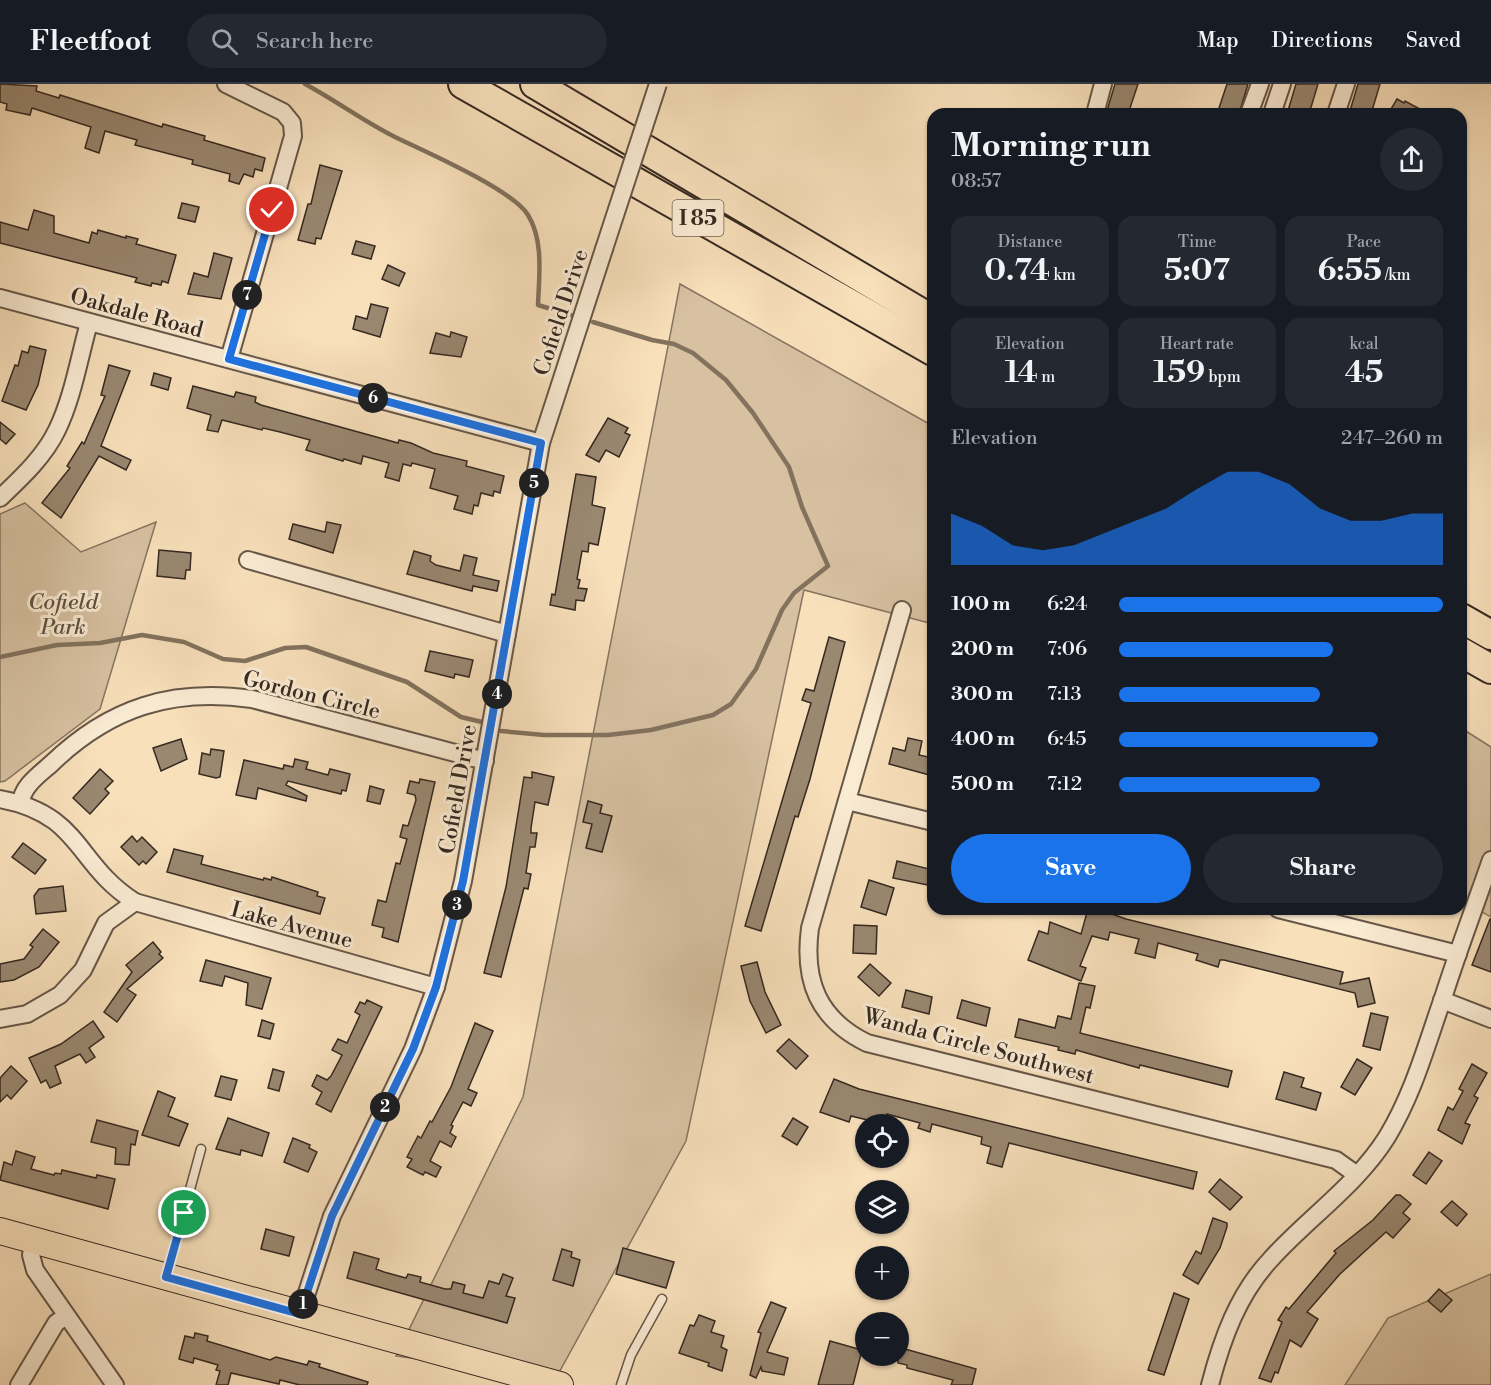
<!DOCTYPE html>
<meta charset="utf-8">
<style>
:root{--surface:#171b24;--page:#242831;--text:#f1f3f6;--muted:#9ea1a6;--line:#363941;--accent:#1a73e8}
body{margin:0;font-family:"Libre Bodoni",serif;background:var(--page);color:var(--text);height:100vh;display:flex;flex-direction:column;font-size:22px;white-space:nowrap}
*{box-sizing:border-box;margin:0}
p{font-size:20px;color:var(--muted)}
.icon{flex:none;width:33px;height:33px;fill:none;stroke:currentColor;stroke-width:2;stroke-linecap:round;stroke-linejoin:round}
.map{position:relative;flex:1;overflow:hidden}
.sheet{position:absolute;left:927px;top:24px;width:540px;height:807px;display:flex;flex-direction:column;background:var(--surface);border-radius:18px;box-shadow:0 2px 4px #0004}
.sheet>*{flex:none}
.fabs{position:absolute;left:855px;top:1030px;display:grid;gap:12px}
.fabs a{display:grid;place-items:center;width:54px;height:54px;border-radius:50%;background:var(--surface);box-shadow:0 2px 4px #0004;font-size:30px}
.pin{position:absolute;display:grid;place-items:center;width:51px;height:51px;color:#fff;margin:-26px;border:3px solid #fff;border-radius:50%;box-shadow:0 2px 6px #0007}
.km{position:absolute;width:30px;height:30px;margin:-15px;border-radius:50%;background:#222;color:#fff;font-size:16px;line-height:30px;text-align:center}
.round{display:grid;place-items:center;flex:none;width:63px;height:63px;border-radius:32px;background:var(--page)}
.overview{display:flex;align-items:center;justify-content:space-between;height:102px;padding:0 24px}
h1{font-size:33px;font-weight:700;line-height:45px}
.figures{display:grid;grid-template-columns:repeat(3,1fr);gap:9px;height:102px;padding:6px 24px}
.figures div{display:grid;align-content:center;border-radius:15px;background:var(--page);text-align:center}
.figures b{font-size:30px;font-weight:700}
.figures small{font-size:16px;font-weight:400}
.figures p{font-size:16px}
.chart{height:168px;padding:12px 24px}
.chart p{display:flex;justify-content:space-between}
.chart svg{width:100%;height:108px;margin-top:6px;fill:var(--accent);opacity:.7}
.cta{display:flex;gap:12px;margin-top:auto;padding:12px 24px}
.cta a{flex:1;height:69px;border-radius:36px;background:var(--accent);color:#fff;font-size:24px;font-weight:700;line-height:69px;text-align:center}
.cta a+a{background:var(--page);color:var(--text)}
ul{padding:0 24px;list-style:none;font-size:20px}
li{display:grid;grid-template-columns:96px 72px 1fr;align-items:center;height:45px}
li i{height:15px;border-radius:8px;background:var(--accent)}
header{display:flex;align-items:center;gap:36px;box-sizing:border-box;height:84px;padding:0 30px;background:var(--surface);border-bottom:2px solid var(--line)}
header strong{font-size:28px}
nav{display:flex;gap:33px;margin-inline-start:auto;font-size:21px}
.search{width:420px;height:54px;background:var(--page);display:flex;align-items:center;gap:15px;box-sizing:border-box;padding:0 21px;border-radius:33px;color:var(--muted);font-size:22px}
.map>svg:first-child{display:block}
</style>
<header>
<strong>Fleetfoot</strong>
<div class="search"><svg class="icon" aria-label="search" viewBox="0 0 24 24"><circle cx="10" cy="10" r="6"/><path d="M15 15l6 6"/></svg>Search here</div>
<nav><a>Map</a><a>Directions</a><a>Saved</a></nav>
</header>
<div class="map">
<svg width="1491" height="1301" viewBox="0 0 1491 1301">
<rect width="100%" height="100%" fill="#f8e0bb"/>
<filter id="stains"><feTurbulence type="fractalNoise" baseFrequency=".00333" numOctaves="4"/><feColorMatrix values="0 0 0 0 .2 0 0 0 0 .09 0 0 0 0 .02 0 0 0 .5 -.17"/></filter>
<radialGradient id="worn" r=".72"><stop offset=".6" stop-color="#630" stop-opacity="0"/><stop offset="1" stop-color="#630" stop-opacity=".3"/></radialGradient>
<g fill="#d7c1a1" stroke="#867561" stroke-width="1.5">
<path d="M680,200L933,342V540L804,506L686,1057L556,1294L396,1272L523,1013Z"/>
<path d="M25,419L81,468L156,438L100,625L5,697L0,698V430Z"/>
<path d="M1461,644L1491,663V833L1461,816Z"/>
<path d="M1491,1190V1301H1345L1388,1234Z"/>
</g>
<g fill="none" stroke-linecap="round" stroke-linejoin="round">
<g stroke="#82725e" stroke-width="4.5">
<path d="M305,0C337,17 367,40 399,55C427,68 514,107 528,131C544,157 539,192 538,221L571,231"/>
<path d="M0,573L57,561L100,559L142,551L184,558L223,575L245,577L285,564L306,563L407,598L461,633L482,638"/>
<path d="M501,647L544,651H608L651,646L713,631L731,620L756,585L782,526L794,509L828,482L802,423L789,383L753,329L726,296L693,269L674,260L652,256L593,238"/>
</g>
</g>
<g fill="#9a8871" stroke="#352921" stroke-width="1.5">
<path d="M0,0L37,2L36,7L59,14L60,11L162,43L163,40L205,52L204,56L265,74L262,87L255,85L253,93L244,90L239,100L229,97L230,90L192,80L193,76L135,61L137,56L105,47L99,69L85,64L91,43L32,24L30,31L6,26L7,20L0,18Z"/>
<path d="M1115,0H1138L1128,30H1106Z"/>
<path d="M1227,0H1248L1239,30H1217Z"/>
<path d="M1296,0H1318L1309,30H1287Z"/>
<path d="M1358,0H1380L1371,30H1349Z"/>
<path d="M1397,15L1404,19L1405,17L1429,30H1388Z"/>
<path d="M320,81L342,87L321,155L316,154L315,160L298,156L308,120H311Z"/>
<path d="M182,119L199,123L195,138L178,134Z"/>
<path d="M34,126L54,132V149L89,159L92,148L97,150L98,146L126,154V152L138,155L136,160L176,171L168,199L162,197L161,201L152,199L151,202L135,198L137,194L0,159V138L28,146Z"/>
<path d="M356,157L375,162L371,175L352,170Z"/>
<path d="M214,169L232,174L221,215L188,210L194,189L208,193Z"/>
<path d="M388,181L405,189L399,202L382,195Z"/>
<path d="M371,220L388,224L380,253L353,245L356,232L367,235Z"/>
<path d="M451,248L467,253L461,273L430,269L436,249L450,253Z"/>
<path d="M30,262L46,266L38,301L26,326L2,317L15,281L18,282L22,267L28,269Z"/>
<path d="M109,281L130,287L101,362L131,376L126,386L99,372L61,434L42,419L70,384L67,382L82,358L84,360L105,312L101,311Z"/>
<path d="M154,289L171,294L168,306L151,301Z"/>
<path d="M193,302L234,313L236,308L256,313L255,318L261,321L398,359L399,356L411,359L433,369L467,377L466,382L504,392L500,409L494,407L493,412L481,409L478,422L474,421L472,430L454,425L458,412L430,404L435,385L412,379L411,382L403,380L399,397L385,393L389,379L363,372L361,380L344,375L343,377L306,366L310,356L280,348L263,344L262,346L222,336L218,348L207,346L211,331L187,324Z"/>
<path d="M608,334L628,344L625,349L630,351L619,373L606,366L599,378L586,371Z"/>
<path d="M0,338L15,350L6,360L0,355Z"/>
<path d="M576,390L596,393L592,421L605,424L598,461L589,459L588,468L582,467L577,495L580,496L578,504L587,505L584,517L576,516L575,526L550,521L552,510L555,511Z"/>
<path d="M327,438L341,441L333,469L289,455L293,440L325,448Z"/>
<path d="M159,466L191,469L190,486H186L185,495L157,492Z"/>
<path d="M414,467L431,472L430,477L436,481L460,487L464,471L477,474L473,491L499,497L497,507L473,502L472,507L407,490Z"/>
<path d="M829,553L845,558L810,695L798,733L795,732L761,847L745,842L811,619L802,616L806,605L814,607Z"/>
<path d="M430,567L473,576L469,593L455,590L454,594L425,587Z"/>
<path d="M908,654L922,657L919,671L933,674V692L889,680L893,664L905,667Z"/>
<path d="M181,655L187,675L161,687L153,664Z"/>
<path d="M211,665L224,667L220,693L216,694L199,690L202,669L210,671Z"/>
<path d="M295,675L308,678L306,685L328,691L330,685L350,690L346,707L342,706L341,710L288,697L286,701L307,712L306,717L258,704L256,715L236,711L244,676L283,685L284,681L293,683Z"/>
<path d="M100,685L113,697L105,705L109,709L90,730L73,714Z"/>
<path d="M532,688L554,693L548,721L535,718L531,744V749H537L535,763H530L526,789L531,790L528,805L524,804L501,893L484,889L506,803L524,693L532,694Z"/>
<path d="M420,695L435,698L398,858L382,853L384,844L372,841L378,816L386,818L396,779L400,780L407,755L400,753L403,741L408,742L416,716L415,711L407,709L410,697L419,699Z"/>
<path d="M370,702L384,706L380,720L367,717Z"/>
<path d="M588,717L602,721L600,729L612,732L602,768L586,764L592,740L583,738Z"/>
<path d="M132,752L137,758L142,753L157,768L146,780L143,777L139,781L121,763Z"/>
<path d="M23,759L46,776L35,790L12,773Z"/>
<path d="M174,765L203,772L201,780L263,796L264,794L271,796L272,793L318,808L317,812L325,814L320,830L167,788Z"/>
<path d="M897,777L933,786V802L893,794Z"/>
<path d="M869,796L894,804L886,831L861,823Z"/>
<path d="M63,802L66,827L36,830L34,812L39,805Z"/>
<path d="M1088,825H1098L1126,835L1343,888L1340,900L1369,894L1375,919L1358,923L1355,909L1224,876H1220L1218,883L1196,876L1198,870L1158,859L1155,874L1135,869L1139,855L1110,848L1108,856L1092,852L1080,882L1086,884L1081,897L1028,876L1039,847L1048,850L1050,838L1081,850Z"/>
<path d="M1490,835H1491V888L1472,881Z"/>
<path d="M854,841L877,842L876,870L853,869Z"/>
<path d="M43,845L59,858L39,883L14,896L0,898V880L24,875L33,863L30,861Z"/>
<path d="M153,858L161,868L159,870L163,874L127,905L136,911L117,938L104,928L132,888L126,881Z"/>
<path d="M206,876L271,894L262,925L246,921L248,899L225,892L222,902L200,897Z"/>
<path d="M757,878L765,908L781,941L766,949L750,917L741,882Z"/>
<path d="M870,880L891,899L879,912L858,893Z"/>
<path d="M1079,899L1095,902L1090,924L1086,923L1080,949L1232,987L1228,1003L1140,981L1139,984L1076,966L1075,970L1058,966L1059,963L1015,953L1019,935L1055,944L1058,932L1071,935Z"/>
<path d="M906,906L932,913L929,930L902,923Z"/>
<path d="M367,916L382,923L331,1028L316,1020L322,1008L312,1002L317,991L327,996L331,992L342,971L332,966L338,955L347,959L360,931L355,928L360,918L365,920Z"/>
<path d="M962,916L990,924L986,942L957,934Z"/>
<path d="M1371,929L1388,933L1380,966L1363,962Z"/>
<path d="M262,936L274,940L270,955L258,952Z"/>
<path d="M93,937L104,953L89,964L95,973L86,979L80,970L55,982L61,999L50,1004L46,996L41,999L29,974L61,960Z"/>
<path d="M475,939L493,947L468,1005L477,1009L471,1022L463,1018L451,1041L453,1042L450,1049L456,1053L451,1063L440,1057L430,1077L441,1083L436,1093L425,1088L423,1091L407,1083L412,1075L407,1073L418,1052L421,1054L430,1037L432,1038L451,1003Z"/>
<path d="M789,955L808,972L796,985L777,967Z"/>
<path d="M1357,975L1372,984L1355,1011L1341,1003Z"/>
<path d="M1472,980L1487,989L1474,1012L1478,1014L1465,1039L1470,1041L1462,1060L1438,1046L1448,1023L1453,1026L1463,1007L1459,1005Z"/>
<path d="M11,982L27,997L11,1015L7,1011L0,1018V994Z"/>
<path d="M273,985L284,988L279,1007L268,1004Z"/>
<path d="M1284,988L1304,994L1301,1003L1321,1009L1316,1026L1276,1015Z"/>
<path d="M221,992L237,996L231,1016L215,1012Z"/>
<path d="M834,995L859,1005L1197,1088L1193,1105L1009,1059L1002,1083L987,1079L991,1063L981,1060L982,1053L932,1040L930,1048L918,1044L920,1039L887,1030L884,1040L851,1032L849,1038L820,1028Z"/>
<path d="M158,1007L175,1014L168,1032L188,1040L179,1062L142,1051Z"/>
<path d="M228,1034L269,1049L262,1072L241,1066L240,1071L216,1065Z"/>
<path d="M793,1034L808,1043L797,1061L782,1052Z"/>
<path d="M97,1036L138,1047L135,1061L131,1060L129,1081L115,1080L116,1064L91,1058Z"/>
<path d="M293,1054L310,1061L309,1064L317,1068L308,1088L284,1078Z"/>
<path d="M16,1067L35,1073L31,1085L54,1091L55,1089L61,1090L62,1086L96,1094L97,1091L115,1095L108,1125L0,1096L4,1078L12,1081Z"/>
<path d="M1429,1068L1442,1077L1426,1100L1413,1091Z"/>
<path d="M1220,1095L1242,1113L1230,1126L1209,1108Z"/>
<path d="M1396,1111H1400L1411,1120L1403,1129L1410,1135L1393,1154L1386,1148L1340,1190L1307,1228L1318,1235L1301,1263L1290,1256L1278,1289L1275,1288L1271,1298L1259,1294L1282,1238L1278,1236L1286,1223L1289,1225L1336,1169L1334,1167L1373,1136Z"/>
<path d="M1452,1117L1467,1130L1457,1142L1441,1128Z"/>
<path d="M1213,1134L1227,1139V1143L1220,1164L1198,1200L1183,1191L1196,1167L1201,1170Z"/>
<path d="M266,1145L294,1153L289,1172L261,1165Z"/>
<path d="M623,1164L674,1178L666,1204L616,1190Z"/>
<path d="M562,1165L572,1168L571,1173L580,1176L573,1202L553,1196Z"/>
<path d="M354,1168L379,1175L376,1185L384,1188L406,1194L408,1190L421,1193L420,1198L445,1205H451L453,1198L465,1201L463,1209L483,1214L489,1197L499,1200L503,1190L513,1194L506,1212L515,1214L507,1239L347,1194Z"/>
<path d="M1439,1205L1452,1216L1441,1228L1428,1217Z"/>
<path d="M1174,1209L1189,1215L1164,1291L1148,1286Z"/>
<path d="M771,1218L786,1224L767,1268L788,1274L784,1291L762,1287L761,1283L756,1294L750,1291L761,1249L758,1248Z"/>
<path d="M699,1231L715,1237L711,1248L724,1252L721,1263L727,1266L722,1287L708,1282L709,1279L679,1269L690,1241L694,1242Z"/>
<path d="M195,1249L208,1252L207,1257L270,1276L276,1273L307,1281L309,1277L320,1280L319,1283L368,1298L367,1301H300L280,1296L279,1300L231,1289L228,1301H216L220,1287L216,1286L218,1281L194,1274L193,1279L179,1275L185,1252L194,1254Z"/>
<path d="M830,1257L862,1266L853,1301H818Z"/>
<path d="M898,1263L976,1285L972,1301H951L953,1296L907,1284V1281L898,1279Z"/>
</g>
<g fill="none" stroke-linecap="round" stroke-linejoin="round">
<defs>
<g id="lane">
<path d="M167,1190L201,1065"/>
<path d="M621,1301L631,1271L662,1215"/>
</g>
<g id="street">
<path d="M226,0L283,28L292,39L293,52L229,275"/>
<path d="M1095,30L1103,0"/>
<path d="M1249,30L1260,0"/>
<path d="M1272,30L1282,0"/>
<path d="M1336,30L1346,0"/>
<path d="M0,214L541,359"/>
<path d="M0,414C21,394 44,373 57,346C73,313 79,274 89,239"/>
<path d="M248,476L507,550"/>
<path d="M902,526L810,844C803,897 818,935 867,959L1336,1076L1357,1091"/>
<path d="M0,715C82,730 75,780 135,818L436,903"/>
<path d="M847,717L933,738"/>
<path d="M21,719C22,702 40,690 51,680C110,623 172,604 252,615L485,677"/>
<path d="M1278,825L1458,870"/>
<path d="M1442,916L1491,935"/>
<path d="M0,935L27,930L60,911L83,886L106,839L135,818"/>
<path d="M33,1156L31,1171L35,1186L115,1301"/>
<path d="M300,1230L332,1132L413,965L436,903L463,797L541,359L604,165"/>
<path d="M19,1301L56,1239L66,1232"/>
<path d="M1210,1301C1222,1255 1238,1210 1271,1175C1308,1134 1357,1101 1387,1053C1414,1008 1426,962 1443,914C1458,867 1475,822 1491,776"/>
</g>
<path id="primary" d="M0,1147L560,1301"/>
<g id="highway">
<path d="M463,0L933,267"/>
<path d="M535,0L933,236"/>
<path d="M1461,534L1491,551"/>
<path d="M1461,568L1491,585"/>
</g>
</defs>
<use href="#lane" stroke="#665748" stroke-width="11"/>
<use href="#street" stroke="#665748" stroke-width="20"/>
<use href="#primary" stroke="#352921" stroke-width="28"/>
<use href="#highway" stroke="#352921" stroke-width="32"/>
<use href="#lane" stroke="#faebd3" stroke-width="8"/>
<use href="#street" stroke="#faebd3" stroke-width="16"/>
<use href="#primary" stroke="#f8e0bb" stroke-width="26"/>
<use href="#highway" stroke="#f8e0bb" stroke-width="28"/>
<defs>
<path id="street-bridge" d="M604,165L658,0"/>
</defs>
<use href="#street-bridge" stroke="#665748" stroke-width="20" stroke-linecap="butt"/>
<use href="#street-bridge" stroke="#faebd3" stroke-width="16"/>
</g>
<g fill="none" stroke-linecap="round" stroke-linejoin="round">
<defs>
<path id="route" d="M184,1129L166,1193L300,1230L332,1132L413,965L436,903L463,797L541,359L229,275L272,126"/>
</defs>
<use href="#route" stroke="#fff" stroke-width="12"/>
<use href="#route" stroke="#1a73e8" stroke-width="8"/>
</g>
<g text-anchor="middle" stroke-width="6" stroke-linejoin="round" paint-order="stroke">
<rect fill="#faebd3" stroke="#706356" stroke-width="1.5" x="672.5" y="116" width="51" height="36" rx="4.5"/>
<g font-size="21" font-weight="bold" fill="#352921">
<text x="698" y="141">I 85</text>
</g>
<g font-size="22" fill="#352921" stroke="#faebd3">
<text transform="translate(137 228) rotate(15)" y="8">Oakdale Road</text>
<text transform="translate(560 228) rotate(-72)" y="8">Cofield Drive</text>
<text transform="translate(312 610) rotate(14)" y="8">Gordon Circle</text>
<text transform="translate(457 705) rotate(-80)" y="8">Cofield Drive</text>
<text transform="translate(292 840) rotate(15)" y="8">Lake Avenue</text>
<text transform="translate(979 961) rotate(15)" y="8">Wanda Circle Southwest</text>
</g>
<g font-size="22" font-style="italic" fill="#5e4f41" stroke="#faebd3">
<text x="63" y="525">Cofield<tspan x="63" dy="25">Park</tspan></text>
</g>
</g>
<rect width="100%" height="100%" filter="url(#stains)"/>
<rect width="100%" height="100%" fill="url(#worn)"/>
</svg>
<div class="fabs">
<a><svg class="icon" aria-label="locate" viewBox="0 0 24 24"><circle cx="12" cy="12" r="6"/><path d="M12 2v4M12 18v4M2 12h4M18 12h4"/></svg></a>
<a><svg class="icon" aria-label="layers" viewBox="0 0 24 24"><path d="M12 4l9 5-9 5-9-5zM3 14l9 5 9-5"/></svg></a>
<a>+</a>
<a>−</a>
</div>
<div class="pin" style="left:184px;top:1129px;background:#1e9e55"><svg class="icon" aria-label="arrive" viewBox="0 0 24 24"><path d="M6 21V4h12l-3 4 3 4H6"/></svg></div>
<div class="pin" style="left:272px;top:126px;background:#d93025"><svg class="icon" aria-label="check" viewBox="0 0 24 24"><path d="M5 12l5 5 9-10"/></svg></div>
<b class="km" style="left:303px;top:1220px">1</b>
<b class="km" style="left:385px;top:1023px">2</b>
<b class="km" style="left:457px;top:821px">3</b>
<b class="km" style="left:497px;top:610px">4</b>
<b class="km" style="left:534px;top:399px">5</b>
<b class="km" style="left:373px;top:314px">6</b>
<b class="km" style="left:247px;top:211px">7</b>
<section class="sheet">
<div class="overview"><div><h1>Morning run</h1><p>08:57</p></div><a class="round"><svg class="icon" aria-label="share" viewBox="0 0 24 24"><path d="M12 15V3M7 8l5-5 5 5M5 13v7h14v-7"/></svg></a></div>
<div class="figures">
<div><p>Distance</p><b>0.74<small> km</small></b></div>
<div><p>Time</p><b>5:07</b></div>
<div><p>Pace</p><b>6:55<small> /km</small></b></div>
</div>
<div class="figures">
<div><p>Elevation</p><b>14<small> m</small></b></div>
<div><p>Heart rate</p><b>159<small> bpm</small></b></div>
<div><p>kcal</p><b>45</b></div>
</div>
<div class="chart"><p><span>Elevation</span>247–260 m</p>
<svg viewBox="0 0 160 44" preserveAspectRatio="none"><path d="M0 44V23L10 28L20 36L30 38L40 36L50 31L60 26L70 21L80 13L90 6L100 6L110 11L120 21L130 26L140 26L150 23L160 23V44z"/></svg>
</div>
<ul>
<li><b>100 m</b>6:24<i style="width:100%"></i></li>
<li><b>200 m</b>7:06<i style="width:66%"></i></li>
<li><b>300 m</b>7:13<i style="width:62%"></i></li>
<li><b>400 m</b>6:45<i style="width:80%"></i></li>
<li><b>500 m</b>7:12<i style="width:62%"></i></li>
</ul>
<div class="cta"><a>Save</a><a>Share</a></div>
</section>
</div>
